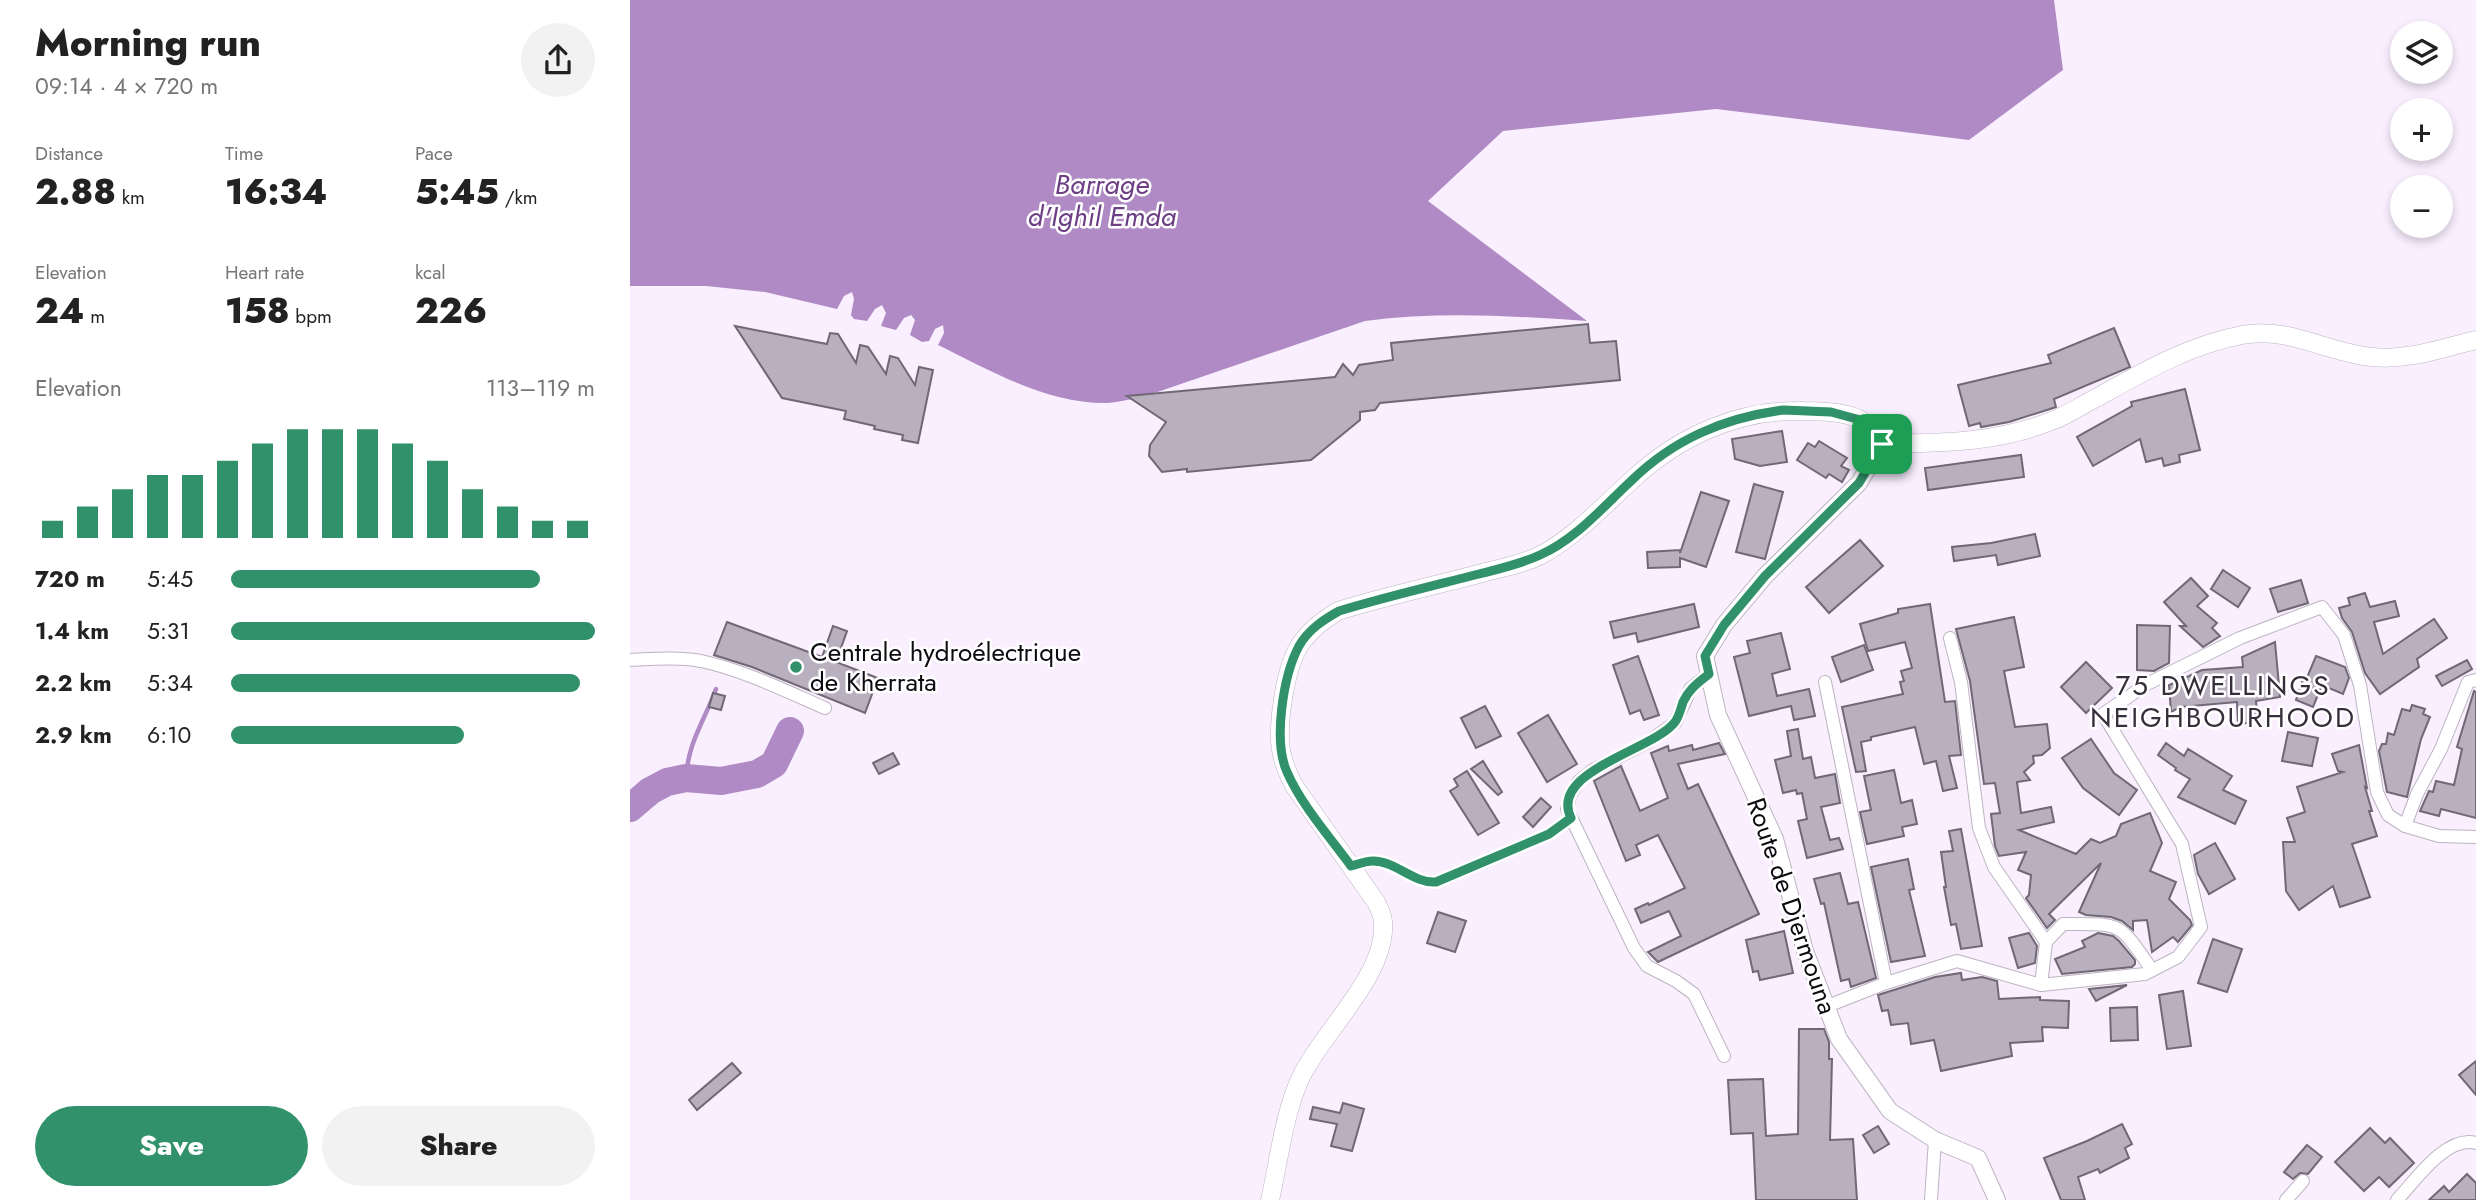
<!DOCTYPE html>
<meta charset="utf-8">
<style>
:root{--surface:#fff;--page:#f2f2f2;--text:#222;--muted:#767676;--accent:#30916a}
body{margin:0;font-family:Jost,sans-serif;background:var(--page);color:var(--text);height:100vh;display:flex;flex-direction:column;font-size:26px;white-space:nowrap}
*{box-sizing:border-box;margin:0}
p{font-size:23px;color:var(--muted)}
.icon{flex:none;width:38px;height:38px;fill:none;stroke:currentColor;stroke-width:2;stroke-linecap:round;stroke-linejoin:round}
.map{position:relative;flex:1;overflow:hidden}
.sheet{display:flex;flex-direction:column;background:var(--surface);width:630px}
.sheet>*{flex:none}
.fabs{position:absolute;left:1760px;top:21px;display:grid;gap:14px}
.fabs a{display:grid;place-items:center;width:63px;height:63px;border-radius:50%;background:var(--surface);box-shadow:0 4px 10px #0003;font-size:35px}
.pin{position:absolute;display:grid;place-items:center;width:60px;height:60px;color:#fff;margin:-30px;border-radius:14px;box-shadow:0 4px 10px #0006}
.round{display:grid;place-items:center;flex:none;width:74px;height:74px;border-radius:37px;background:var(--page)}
.summary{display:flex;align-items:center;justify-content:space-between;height:119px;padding:0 35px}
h1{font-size:38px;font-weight:800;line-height:52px}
.figures{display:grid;grid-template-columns:repeat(3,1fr);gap:10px;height:119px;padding:7px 35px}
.figures div{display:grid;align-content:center}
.figures b{font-size:35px;font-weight:800}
.figures small{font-size:19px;font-weight:400}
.figures p{font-size:19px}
.chart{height:196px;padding:14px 35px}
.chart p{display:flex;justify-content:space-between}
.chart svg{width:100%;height:126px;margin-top:7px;stroke:var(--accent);stroke-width:6}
.button{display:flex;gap:14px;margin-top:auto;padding:14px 35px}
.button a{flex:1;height:80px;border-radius:42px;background:var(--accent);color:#fff;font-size:28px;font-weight:800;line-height:80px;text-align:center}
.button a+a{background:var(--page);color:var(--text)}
ul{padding:0 35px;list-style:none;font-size:23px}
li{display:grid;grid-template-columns:112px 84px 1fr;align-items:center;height:52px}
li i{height:18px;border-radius:9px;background:var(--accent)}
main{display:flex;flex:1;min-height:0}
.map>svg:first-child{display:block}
</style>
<main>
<section class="sheet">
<div class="summary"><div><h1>Morning run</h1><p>09:14 · 4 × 720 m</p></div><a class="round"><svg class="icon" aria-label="share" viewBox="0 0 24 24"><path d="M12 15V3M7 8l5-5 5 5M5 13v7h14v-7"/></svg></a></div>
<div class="figures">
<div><p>Distance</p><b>2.88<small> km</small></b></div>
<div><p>Time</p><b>16:34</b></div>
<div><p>Pace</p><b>5:45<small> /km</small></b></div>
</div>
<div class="figures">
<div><p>Elevation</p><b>24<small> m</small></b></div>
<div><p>Heart rate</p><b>158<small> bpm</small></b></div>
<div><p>kcal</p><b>226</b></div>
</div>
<div class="chart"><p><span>Elevation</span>113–119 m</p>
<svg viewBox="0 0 160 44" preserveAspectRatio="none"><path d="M5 44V38M15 44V33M25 44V27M35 44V22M45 44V22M55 44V17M65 44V11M75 44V6M85 44V6M95 44V6M105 44V11M115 44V17M125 44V27M135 44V33M145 44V38M155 44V38"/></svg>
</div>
<ul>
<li><b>720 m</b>5:45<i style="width:85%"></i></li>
<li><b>1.4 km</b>5:31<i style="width:100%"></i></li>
<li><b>2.2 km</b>5:34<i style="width:96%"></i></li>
<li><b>2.9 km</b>6:10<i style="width:64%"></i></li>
</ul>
<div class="button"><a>Save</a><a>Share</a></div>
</section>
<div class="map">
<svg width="1846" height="1200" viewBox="0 0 1846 1200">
<rect width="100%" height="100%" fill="#f9efff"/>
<path fill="#af8ac4" d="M0,0H1424L1433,70L1339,140L1086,109L873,131L798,201L957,321C882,316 810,311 735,321L510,398C500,399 489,402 478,403C417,404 361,371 308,345L314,333L313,325L305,329L299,341L292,342L280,335L285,320L281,315L274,318L266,330L251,326L256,313L252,305L245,309L237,321L224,319L221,315L224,299L222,292L214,296L207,309L135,292L76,286H0Z"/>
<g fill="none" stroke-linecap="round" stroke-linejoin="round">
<path stroke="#af8ac4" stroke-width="4.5" d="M56,778C58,742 74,722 86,689"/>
<path stroke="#af8ac4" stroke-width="28" d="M0,808L20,791L37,782L56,778L91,781L127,774L144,764L160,731"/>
</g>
<g fill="#b9b0bf" stroke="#706875" stroke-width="2">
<path d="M958,324L960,343L986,341L990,380L750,403L745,410L730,412V420L681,460L557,472V469L532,472L519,456L520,445L536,422L497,396L705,377L713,364L723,375L729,365L763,360L761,343Z"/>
<path d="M105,326L197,344L200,333L208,334L226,363L230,345L238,347L256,374L260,356L268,358L285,385L289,367L303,370L288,443L272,440L273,435L244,429L245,426L214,419L216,411L152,398Z"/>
<path d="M1484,328L1500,367L1424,399L1426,407L1420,409L1379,422L1351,427L1350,423L1339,426L1328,385L1421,363L1418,355Z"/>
<path d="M1555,389L1570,450L1549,455L1550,462L1534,466L1532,458L1516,462L1510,439L1463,466L1447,437L1502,406L1501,402Z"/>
<path d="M1152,431L1157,462L1130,466L1105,459L1102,439Z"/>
<path d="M1189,441L1217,458L1211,466L1219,470L1212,482L1199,474L1196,478L1167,460L1178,443L1185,447Z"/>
<path d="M1391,455L1394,477L1298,490L1295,468Z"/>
<path d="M1124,484L1153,492L1135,559L1106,552Z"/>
<path d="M1071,492L1099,501L1076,567L1050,558V567L1018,568L1017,552L1050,550V553Z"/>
<path d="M1405,534L1410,556L1368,565L1366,555L1324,561L1322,547L1361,543Z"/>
<path d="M1230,540L1253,566L1199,613L1176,587Z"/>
<path d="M1593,570L1620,588L1608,607L1581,589Z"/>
<path d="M1561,578L1578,596L1567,606L1587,623L1582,628L1590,636L1573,647L1550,626H1556L1534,602Z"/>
<path d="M1671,580L1678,603L1648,612L1640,589Z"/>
<path d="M1735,593L1740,607L1765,601L1769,616L1744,622L1753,654L1804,619L1817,638L1787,659L1789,667L1750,694L1735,673L1722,632L1712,618L1709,608L1720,605L1718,598Z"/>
<path d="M1064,604L1069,627L1008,642L1006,633L984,638L980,622Z"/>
<path d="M1300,604L1315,702L1325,701L1331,755L1319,756L1327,788L1313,791L1306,761L1294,764L1285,727L1241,737V740L1231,742L1236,771L1226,772L1212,707L1273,694L1270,682L1274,681L1271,671L1282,668L1275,642L1238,651L1230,624L1268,613V609Z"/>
<path d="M1384,617L1394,667L1374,671L1385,727L1417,724L1420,748L1412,755L1403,756L1404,763L1394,772L1400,780L1387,782L1391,813L1421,807L1424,822L1389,830L1446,854L1461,839L1470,843L1486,836L1491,824L1520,813L1532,843L1520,871L1546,882L1539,899L1560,920L1562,925L1548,942L1543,937L1522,952L1517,920L1503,921V930L1492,921L1481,917L1456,915L1449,912L1471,863L1419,914L1425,920L1417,928L1396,898L1399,895L1401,875L1388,870L1396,852L1369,856L1365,846L1361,814L1370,813L1365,783L1354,784L1340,681L1326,629Z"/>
<path d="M97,622L192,657L203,626L217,631L206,662L248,678L235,713L122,667L84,655Z"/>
<path d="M1507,625L1540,626L1539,663L1524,671L1507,670Z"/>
<path d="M1151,633L1160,669L1142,674L1147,696L1179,689L1185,716L1164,720L1161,706L1119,716L1104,657L1120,653L1117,641Z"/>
<path d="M1645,642L1650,697L1626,701L1628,722L1608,724L1607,702L1550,707L1541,712L1539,685L1572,670L1613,667L1612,657Z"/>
<path d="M1234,645L1243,670L1211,682L1202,657Z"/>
<path d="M1008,656L1029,715L1014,720L1010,710L1000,714L983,665Z"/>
<path d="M1686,656L1715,667L1719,678L1713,694L1692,685L1683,707L1666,700L1673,679L1676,680Z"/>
<path d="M1837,660L1842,669L1812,686L1806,676Z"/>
<path d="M1456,662L1482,688L1456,713L1431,687Z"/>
<path d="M1844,691L1846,692V818L1811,809L1809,816L1790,811L1799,791L1803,792L1806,781L1824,785L1832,749L1827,747Z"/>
<path d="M83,693L95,696L91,710L79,707Z"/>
<path d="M1782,705L1795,709L1793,714L1800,717L1791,739L1777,797L1757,792L1749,751L1752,744H1756L1758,733L1764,735L1772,709L1780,711Z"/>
<path d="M855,706L871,736L846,748L831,718Z"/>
<path d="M918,715L947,764L917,782L888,733Z"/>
<path d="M1168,729L1173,759L1181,757L1185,778L1205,774L1210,803L1191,807L1200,840L1209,838L1213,849L1177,858L1168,821L1177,819L1172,793L1167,794L1166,790L1153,793L1145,760L1161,756L1157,731Z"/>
<path d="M1658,732L1688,738L1682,766L1652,761Z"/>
<path d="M1461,739L1484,773L1507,790L1489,815L1453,788L1432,758Z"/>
<path d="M1089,743L1095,754L1048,764L1058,789L1068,784L1129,914L1028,962L1018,952L1051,936L1039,911L1011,923L1005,909L1018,903L1019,905L1055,888L1028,835L1006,845L1010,855L996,861L964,781L991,766L1010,811L1038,798L1021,753L1038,746L1039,751L1062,745L1063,750Z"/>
<path d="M1536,743L1554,756L1558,749L1602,776L1593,790L1616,801L1605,824L1548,797L1560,779L1545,770L1546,768L1528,755Z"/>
<path d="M1729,745L1737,788L1735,787L1742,811H1739L1747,836L1722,844L1740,897L1710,907L1703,886L1669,910L1656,891L1653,842H1665L1657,818L1675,812L1667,787L1713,772L1708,771L1702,754Z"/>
<path d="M263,753L269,764L249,774L243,763Z"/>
<path d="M853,761L872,792L868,795L841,769Z"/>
<path d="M1264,770L1271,803L1282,800L1287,824L1272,827L1274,836L1237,844L1230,812L1241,810L1234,776Z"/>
<path d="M837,771L869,823L848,835L820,791L828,786L824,779Z"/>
<path d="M911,798L921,807L903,827L893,817Z"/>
<path d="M1331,829L1352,946L1331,949L1326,924L1321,925L1314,887H1316L1311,852L1323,851L1319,831Z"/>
<path d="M1585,843L1605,879L1579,894L1568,874L1564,855Z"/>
<path d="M1278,859L1284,889L1279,890L1295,956L1261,962L1241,867Z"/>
<path d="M1210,873L1218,904L1228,902L1246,978L1221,987L1219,979L1211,981L1194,903L1191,904L1184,879Z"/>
<path d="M808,912L836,921L825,952L797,943Z"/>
<path d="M1154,931L1163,973L1130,980L1128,971L1123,972L1116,940Z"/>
<path d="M1399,933L1407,946L1405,963L1388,968L1379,938Z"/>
<path d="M1468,933L1483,936L1489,941L1505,960V964L1502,967L1432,974L1425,959L1455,947L1452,941Z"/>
<path d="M1583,939L1612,949L1597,992L1568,983Z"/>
<path d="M1331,973L1332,980L1352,977L1367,981L1369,999L1410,997V1000L1439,1001L1438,1028L1412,1027L1413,1041L1380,1043L1382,1056L1311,1071L1304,1040L1281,1044L1278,1023L1261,1025L1258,1010L1252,1011L1248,995L1305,977Z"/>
<path d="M1497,985L1466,1001L1459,989Z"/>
<path d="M1553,991L1561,1046L1537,1049L1529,995Z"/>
<path d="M1507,1007L1508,1040L1481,1041L1480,1008Z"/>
<path d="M1169,1029H1194L1199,1042V1059H1202L1200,1140L1223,1139L1227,1200H1126L1123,1133L1101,1134L1098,1080L1133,1079L1136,1136L1168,1134Z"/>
<path d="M1846,1061V1095L1829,1075Z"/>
<path d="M102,1063L111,1073L67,1110L59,1100Z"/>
<path d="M713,1103L734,1109L722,1151L701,1146L707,1124L680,1119L683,1107L710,1113Z"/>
<path d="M1492,1124L1502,1144L1495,1148L1499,1158L1470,1173L1468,1169L1448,1177L1455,1200H1431L1414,1158L1457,1141Z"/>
<path d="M1248,1126L1259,1144L1244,1153L1233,1135Z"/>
<path d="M1740,1128L1755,1143L1760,1138L1784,1163L1759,1187L1749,1177L1734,1191L1705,1162Z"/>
<path d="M1677,1145L1692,1157L1678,1174L1670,1173L1663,1179L1654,1172Z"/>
<path d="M1837,1174L1846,1183V1200H1799L1814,1186L1819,1192Z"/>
</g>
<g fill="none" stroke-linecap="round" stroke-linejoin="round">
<defs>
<path id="service" d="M722,865C729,864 738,861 744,861C767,862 784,884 806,882L919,834L941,818"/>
<g id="minor">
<path d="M1320,638L1331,682L1349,828L1364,867L1416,942L1411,985"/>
<path d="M0,660C23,659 48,657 71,661C113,670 156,691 195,708"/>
<path d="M1079,674L1061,688L1045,723L1018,742L963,770L948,782L940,796L937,809L1004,948L1017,966L1046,981L1064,994L1094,1056"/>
<path d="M1195,682L1256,983"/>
<path d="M1775,826L1809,836L1846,837"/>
<path d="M1416,942L1433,924C1493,924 1488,921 1522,970"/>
<path d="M1195,1007L1256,983L1327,961L1411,985L1515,974L1548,957L1571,927L1552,844L1473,714L1517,684L1610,638L1692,607L1714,635L1730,685L1747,792L1758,815L1775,826L1787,794L1811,749L1838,682L1846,680"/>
<path d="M1301,1200L1305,1140"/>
<path d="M1656,1200L1673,1181"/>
<path d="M1767,1200C1785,1181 1816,1135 1846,1143"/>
</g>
<path id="tertiary" d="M1252,444L1229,483L1135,576L1094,625L1075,656L1088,715L1145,839L1175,951L1209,1039L1260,1111L1305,1140L1348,1158L1367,1200"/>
<path id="secondary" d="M640,1200C649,1161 654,1111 672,1075C695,1029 757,974 753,922C753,915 749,908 746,902L665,787C657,773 651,758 650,741C649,715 656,663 672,642C682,628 694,620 708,611C756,596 804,586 852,573C872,568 894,564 913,554C947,535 973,506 1002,480C1049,436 1109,409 1174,411C1190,411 1224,412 1235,423C1242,429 1246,437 1252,444C1312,443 1368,443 1424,420C1439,414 1452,405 1466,398C1513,372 1559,345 1612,335C1658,326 1698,353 1742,357C1777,361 1812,348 1846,340"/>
</defs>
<use href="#service" stroke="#bdb4c2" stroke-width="8"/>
<use href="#minor" stroke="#bdb4c2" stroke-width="14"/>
<use href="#tertiary" stroke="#bdb4c2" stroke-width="18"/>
<use href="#secondary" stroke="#bdb4c2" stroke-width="19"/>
<use href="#service" stroke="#fff" stroke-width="6"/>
<use href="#minor" stroke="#fff" stroke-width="12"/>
<use href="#tertiary" stroke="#fff" stroke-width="16"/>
<use href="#secondary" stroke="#fff" stroke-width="18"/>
</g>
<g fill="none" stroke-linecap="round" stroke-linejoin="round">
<defs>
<path id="route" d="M1153,410L1201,412L1234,421L1252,444L1229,483L1135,576L1094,625L1075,656L1079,674C1068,683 1059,689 1053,702C1051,708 1049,717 1045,722C1024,750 918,771 941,818L919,834L806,882C784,884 766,861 743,861C736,861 728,864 721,866C699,836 672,806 657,772C643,741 653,676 669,646C678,630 693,620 709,611C755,597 802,586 849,574C869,569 891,564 910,555C946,539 973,507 1001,481C1044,439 1094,418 1153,410Z"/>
</defs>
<use href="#route" stroke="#fff" stroke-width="14"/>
<use href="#route" stroke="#30916a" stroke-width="9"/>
</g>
<circle fill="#30916a" stroke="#fff" stroke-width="2.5" cx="166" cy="667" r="7"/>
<g text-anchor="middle" stroke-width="5" stroke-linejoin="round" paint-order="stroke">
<g font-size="26" fill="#0e0b10" stroke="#fff" text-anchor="start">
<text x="180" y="661">Centrale hydroélectrique<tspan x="180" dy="30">de Kherrata</tspan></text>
</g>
<g font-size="26" fill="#0e0b10" stroke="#fff">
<text transform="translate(1162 906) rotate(71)" y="9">Route de Djermouna</text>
</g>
<g font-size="28" font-style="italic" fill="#6c3e85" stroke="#fff">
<text x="472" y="194">Barrage<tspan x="472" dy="32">d'Ighil Emda</tspan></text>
</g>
<g font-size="28" letter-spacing="2" fill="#362f3b" stroke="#fff">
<text x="1593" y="695">75 DWELLINGS<tspan x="1593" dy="32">NEIGHBOURHOOD</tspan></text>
</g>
</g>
</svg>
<div class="fabs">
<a><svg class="icon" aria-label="layers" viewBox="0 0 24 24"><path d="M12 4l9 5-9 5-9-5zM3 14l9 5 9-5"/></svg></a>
<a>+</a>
<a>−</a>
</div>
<div class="pin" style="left:1252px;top:444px;background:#1e9e55"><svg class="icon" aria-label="arrive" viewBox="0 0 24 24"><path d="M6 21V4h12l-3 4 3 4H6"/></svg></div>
</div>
</main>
